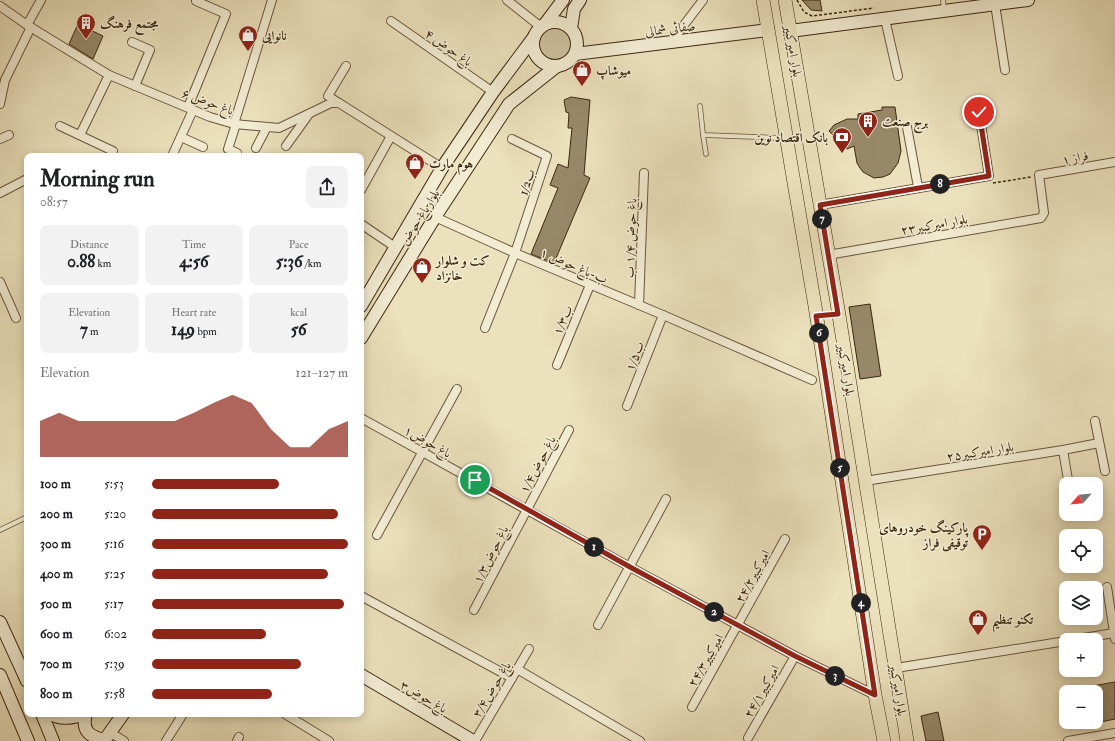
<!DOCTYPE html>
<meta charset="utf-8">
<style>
:root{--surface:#fff;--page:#f2f2f2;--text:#202124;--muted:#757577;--accent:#8f2418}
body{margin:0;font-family:"IM FELL Double Pica",Amiri,serif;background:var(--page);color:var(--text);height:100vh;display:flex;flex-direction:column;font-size:15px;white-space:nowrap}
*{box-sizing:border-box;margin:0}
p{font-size:13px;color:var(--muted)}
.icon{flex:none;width:22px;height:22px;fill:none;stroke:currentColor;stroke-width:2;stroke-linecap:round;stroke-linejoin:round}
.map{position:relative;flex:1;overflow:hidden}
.details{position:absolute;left:24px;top:153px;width:340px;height:564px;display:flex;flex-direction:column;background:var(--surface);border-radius:8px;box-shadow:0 2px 10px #0003}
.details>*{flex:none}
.needle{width:26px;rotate:243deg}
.buttons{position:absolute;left:1059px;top:477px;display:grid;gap:8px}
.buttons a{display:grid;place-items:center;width:44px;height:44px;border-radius:8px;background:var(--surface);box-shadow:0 2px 10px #0003;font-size:20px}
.pin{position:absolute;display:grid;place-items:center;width:34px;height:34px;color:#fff;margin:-17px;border:2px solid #fff;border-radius:50%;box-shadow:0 1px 4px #0007}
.km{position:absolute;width:20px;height:20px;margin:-10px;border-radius:50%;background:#222;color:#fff;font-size:11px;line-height:20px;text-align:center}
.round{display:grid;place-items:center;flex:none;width:42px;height:42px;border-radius:8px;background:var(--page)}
.headline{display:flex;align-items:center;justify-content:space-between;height:68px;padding:0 16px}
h1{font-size:22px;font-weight:700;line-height:30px}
.figures{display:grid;grid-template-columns:repeat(3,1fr);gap:6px;height:68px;padding:4px 16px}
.figures div{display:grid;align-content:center;border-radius:8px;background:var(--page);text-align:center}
.figures b{font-size:17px;font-weight:700}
.figures small{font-size:11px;font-weight:400}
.figures p{font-size:11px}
.chart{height:112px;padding:8px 16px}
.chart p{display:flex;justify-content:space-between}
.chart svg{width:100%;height:72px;margin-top:4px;fill:var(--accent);opacity:.7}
ul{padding:0 16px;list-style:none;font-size:13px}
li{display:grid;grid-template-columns:64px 48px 1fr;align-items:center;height:30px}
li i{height:10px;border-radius:5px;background:var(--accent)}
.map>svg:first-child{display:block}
</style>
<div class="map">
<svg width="1115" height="741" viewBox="0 0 1115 741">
<rect width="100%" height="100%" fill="#ebe1bc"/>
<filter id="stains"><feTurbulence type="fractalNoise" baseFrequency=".005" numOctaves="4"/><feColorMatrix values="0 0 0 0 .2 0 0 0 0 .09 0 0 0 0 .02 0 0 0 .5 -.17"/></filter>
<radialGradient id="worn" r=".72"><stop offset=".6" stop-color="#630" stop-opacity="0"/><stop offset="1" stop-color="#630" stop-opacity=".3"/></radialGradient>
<circle fill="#cdc19f" stroke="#847457" cx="555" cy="44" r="16"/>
<g fill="#978869" stroke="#3c270f">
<path d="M802,0H820L822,11L811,10Z"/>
<path d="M78,24L103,36L93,59L69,44Z"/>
<path d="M571,97L590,100L584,175L590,178L554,263L531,254L558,188L550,185L558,164L568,168L572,128H568L569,113L566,112L564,100Z"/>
<path d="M882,107H895L901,151L898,163L890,174L883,177L874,178L863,172L860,168L857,163L854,146L847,149L829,131L834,125L847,119H858V114L882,110Z"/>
<path d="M870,304L881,376L860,379L849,307Z"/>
<path d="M1115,682V719L1096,723V692H1081V688Z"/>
<path d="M938,712L944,741H926L921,716Z"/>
</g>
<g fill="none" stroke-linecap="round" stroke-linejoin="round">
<defs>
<g id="lane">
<path d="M943,0L944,9"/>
<path d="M700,106L703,135L784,138"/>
<path d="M703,135L706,154"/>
<path d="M0,530L27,517"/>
</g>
<g id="street">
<path d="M507,0L541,27"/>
<path d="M995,4L1005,70"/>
<path d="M0,6L27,25L109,75L210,117L234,124L279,128L331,103H339L442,168"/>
<path d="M885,19L898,76"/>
<path d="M391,21L493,92"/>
<path d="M27,25L41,0"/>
<path d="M132,42L150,50L135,86"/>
<path d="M671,42L703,0"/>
<path d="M339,103L328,96L346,66"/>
<path d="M0,104L5,80L31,27"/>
<path d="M188,107L226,14L196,1"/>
<path d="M234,124L272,0"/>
<path d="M236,124L228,149L237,153"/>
<path d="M60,126L113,151"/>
<path d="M907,127L918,187"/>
<path d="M80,135L109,75"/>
<path d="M181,137L203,147"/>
<path d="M0,139L9,135"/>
<path d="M286,146L309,114"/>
<path d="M256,148L267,127"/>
<path d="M172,156L193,110"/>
<path d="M361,190L391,136"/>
<path d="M0,193L27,179"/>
<path d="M820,205L989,176L979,112"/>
<path d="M435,217L515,253L663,315L812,380"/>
<path d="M361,224L395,247"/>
<path d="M828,255L1041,218L1044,213L1039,175L1115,162"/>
<path d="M0,282L16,318"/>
<path d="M639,305L644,173"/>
<path d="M485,328L515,253L547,156L512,139"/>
<path d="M557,365L590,285"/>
<path d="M627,406L663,315"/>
<path d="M361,418L630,567L795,656L875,695"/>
<path d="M1095,421L1105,471"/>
<path d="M1063,450L1068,480"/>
<path d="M865,481L1063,450L1099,443"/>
<path d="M377,535L457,389"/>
<path d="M1107,587L1115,639"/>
<path d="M361,596L512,678"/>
<path d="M474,610L569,430"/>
<path d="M598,625L666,499"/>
<path d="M1071,640L1114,633"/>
<path d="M896,668L1066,641"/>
<path d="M517,669L640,741"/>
<path d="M692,707L785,539"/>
<path d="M285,714L329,741"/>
<path d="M111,733L124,741"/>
<path d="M748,738L795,656"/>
<path d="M166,741L183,714"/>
<path d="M237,741L239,737"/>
<path d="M475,741L529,649"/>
<path d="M1068,741L1115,733"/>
</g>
<g id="secondary">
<circle cx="555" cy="44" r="22"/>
<path d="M545,24L563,0"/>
<path d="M571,28L574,9L580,0"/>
<path d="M790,31L1028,0"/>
<path d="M575,54L768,30"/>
<path d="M361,306L442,168L493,92L534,37"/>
<path d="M361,338L435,217L509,104L557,66"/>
<path d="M0,622L27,681"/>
<path d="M0,675L28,741"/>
<path d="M361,675L473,741"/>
<path d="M42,714L53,741"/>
<path d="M51,714C60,720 74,718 83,714"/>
<path d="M86,714C81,731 90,737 105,740"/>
<path d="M104,741L123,714"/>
</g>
<g id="primary">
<path d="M763,0L815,306L875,695L884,741"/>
<path d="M785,0L837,303L907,741"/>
</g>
</defs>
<use href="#lane" stroke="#68563a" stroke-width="5.5"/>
<use href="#street" stroke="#68563a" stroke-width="10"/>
<use href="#secondary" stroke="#3c270f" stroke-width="14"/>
<use href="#primary" stroke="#3c270f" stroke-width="14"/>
<g stroke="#3c270f" stroke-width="1.5" stroke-dasharray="3 2" stroke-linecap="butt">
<path d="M797,0L804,12L812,16L874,8"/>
<path d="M993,183L1031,177"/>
</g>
<use href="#lane" stroke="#f2ecd3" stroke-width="4"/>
<use href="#street" stroke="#f2ecd3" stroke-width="8"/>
<use href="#secondary" stroke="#f2ecd3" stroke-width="12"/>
<use href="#primary" stroke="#ebe1bc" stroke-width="13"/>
</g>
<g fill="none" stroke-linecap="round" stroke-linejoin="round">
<defs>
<path id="route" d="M475,480L630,567L795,656L875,695L816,316L838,314L820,205L989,176L979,112"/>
</defs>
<use href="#route" stroke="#fff" stroke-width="8"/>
<use href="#route" stroke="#8f2418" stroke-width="5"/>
</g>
<defs>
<symbol id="building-pin" viewBox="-11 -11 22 30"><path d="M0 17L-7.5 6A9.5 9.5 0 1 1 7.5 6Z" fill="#8f2418" stroke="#f2ecd3"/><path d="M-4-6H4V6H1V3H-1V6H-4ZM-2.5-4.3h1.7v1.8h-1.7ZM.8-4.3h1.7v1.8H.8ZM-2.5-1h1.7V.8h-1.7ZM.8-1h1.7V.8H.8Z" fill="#fff"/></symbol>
<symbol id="shop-pin" viewBox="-11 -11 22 30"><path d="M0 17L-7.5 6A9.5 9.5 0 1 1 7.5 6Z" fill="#8f2418" stroke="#f2ecd3"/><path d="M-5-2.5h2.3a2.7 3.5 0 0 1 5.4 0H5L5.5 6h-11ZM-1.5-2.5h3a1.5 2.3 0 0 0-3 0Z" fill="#fff"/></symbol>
<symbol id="bank-pin" viewBox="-11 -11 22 30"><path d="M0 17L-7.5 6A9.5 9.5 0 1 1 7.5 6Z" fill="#8f2418" stroke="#f2ecd3"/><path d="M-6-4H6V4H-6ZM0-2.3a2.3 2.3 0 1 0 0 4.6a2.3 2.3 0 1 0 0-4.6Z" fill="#fff"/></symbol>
<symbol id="parking-pin" viewBox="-11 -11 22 30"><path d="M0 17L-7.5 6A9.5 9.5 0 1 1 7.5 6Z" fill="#8f2418" stroke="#f2ecd3"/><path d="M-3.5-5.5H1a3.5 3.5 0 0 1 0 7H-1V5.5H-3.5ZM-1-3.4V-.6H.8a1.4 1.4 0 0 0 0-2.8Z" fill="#fff"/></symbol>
</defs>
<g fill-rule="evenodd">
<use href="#building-pin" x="75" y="12" width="22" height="30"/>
<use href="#shop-pin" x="237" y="24" width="22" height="30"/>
<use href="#shop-pin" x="571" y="59" width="22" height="30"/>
<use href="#building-pin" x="857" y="110" width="22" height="30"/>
<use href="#bank-pin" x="831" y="126" width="22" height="30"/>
<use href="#shop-pin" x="404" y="152" width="22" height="30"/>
<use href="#shop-pin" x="411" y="256" width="22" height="30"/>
<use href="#parking-pin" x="971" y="523" width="22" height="30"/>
<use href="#shop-pin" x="967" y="608" width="22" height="30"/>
</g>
<g text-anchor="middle" stroke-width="3" stroke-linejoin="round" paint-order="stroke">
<g font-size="13" font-weight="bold" fill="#3c270f" stroke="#f2ecd3" text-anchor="start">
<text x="100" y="28">مجتمع فرهنگ</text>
<text x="262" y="40">نانوایی</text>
<text x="596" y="75">میوشاپ</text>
<text x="882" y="126">برج صنعت</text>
<text x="828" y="142" text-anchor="end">بانک اقتصاد نوین</text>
<text x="429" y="168">هوم مارت</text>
<text x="436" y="265">کت و شلوار<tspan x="436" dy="15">خانزاد</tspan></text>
<text x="968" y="532" text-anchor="end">پارکینگ خودروهای<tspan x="968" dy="15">توقیفی فراز</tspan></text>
<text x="992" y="624">تکنو تنظیم</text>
</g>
<g font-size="13" fill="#3c270f" stroke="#f2ecd3">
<text transform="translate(670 28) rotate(-7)" y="5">صفائی شمالی</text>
<text transform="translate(449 47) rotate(35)" y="5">۴ باغ حوض</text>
<text transform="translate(794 51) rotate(80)" y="5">بلوار امیرکبیر</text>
<text transform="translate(208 101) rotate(20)" y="5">۶ باغ حوض</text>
<text transform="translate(1075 157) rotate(-10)" y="5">فراز ۱</text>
<text transform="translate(526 182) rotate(-72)" y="5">1/2ب</text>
<text transform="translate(419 217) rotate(-58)" y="5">بلوارباغ حوض</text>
<text transform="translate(934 224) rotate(-10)" y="5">۲۳بلوار امیرکبیر</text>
<text transform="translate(630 238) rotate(-88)" y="5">باغ حوض ۱/۴ ب</text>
<text transform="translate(574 265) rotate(23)" y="5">۱ ب-باغ حوض</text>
<text transform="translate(562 320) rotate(-67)" y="5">ب۱/۳</text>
<text transform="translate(634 356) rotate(-68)" y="5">ب۱/۵</text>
<text transform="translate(847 370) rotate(81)" y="5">بلوار امیرکبیر</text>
<text transform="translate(428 441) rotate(29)" y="5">باغ حوض۱</text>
<text transform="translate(980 451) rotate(-9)" y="5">بلوار امیرکبیر۲۵</text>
<text transform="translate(537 464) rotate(-62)" y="5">باغ حوض۱/۴</text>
<text transform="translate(490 554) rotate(-63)" y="5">باغ حوض۱/۳</text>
<text transform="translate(752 576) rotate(-61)" y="5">امیرکبیر۲۴/۲</text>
<text transform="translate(705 660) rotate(-60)" y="5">امیرکبیر۲۴/۳</text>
<text transform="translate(491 689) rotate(-59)" y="5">باغ حوض۳/۴</text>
<text transform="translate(899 690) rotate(81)" y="5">بلوار امیرکبیر</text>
<text transform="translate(761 691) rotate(-60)" y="5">امیرکبیر۲۴/۱</text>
<text transform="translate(424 696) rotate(30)" y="5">باغ حوض۳</text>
</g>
</g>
<rect width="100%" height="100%" filter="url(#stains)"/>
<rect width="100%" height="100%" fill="url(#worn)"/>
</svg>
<div class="buttons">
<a><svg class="needle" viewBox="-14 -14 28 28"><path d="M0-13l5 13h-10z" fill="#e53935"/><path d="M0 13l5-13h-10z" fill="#757577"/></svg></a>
<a><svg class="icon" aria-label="locate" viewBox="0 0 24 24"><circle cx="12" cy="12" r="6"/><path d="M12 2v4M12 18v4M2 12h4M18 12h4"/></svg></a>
<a><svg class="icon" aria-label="layers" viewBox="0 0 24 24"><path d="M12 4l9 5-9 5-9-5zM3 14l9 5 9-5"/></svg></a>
<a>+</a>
<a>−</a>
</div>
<div class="pin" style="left:475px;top:480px;background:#1e9e55"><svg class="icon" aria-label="arrive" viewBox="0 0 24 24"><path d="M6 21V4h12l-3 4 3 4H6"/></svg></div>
<div class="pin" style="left:979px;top:112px;background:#d93025"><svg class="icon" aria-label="check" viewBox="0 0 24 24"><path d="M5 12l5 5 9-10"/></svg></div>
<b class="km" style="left:594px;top:547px">1</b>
<b class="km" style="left:714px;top:612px">2</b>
<b class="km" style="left:835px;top:676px">3</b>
<b class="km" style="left:861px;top:603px">4</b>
<b class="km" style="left:840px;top:468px">5</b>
<b class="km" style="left:819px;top:333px">6</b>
<b class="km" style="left:822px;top:219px">7</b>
<b class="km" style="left:940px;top:184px">8</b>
<section class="details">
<div class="headline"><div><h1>Morning run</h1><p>08:57</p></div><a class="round"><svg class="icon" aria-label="share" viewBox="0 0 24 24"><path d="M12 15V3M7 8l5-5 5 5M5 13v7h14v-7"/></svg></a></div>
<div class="figures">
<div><p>Distance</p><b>0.88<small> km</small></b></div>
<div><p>Time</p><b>4:56</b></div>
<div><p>Pace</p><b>5:36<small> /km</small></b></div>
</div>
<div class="figures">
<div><p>Elevation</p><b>7<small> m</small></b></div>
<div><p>Heart rate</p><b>149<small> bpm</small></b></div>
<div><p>kcal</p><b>56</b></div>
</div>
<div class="chart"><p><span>Elevation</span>121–127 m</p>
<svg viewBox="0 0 160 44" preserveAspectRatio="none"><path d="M0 44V22L10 17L20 22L30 22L40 22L50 22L60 22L70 22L80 17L90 11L100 6L110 11L120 27L130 38L140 38L150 27L160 22V44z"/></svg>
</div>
<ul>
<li><b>100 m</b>5:53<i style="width:65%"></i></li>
<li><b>200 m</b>5:20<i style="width:95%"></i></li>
<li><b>300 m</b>5:16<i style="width:100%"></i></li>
<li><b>400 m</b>5:25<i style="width:90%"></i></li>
<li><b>500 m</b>5:17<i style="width:98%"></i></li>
<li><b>600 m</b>6:02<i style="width:58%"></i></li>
<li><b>700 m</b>5:39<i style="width:76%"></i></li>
<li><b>800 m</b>5:58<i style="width:61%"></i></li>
</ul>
</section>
</div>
